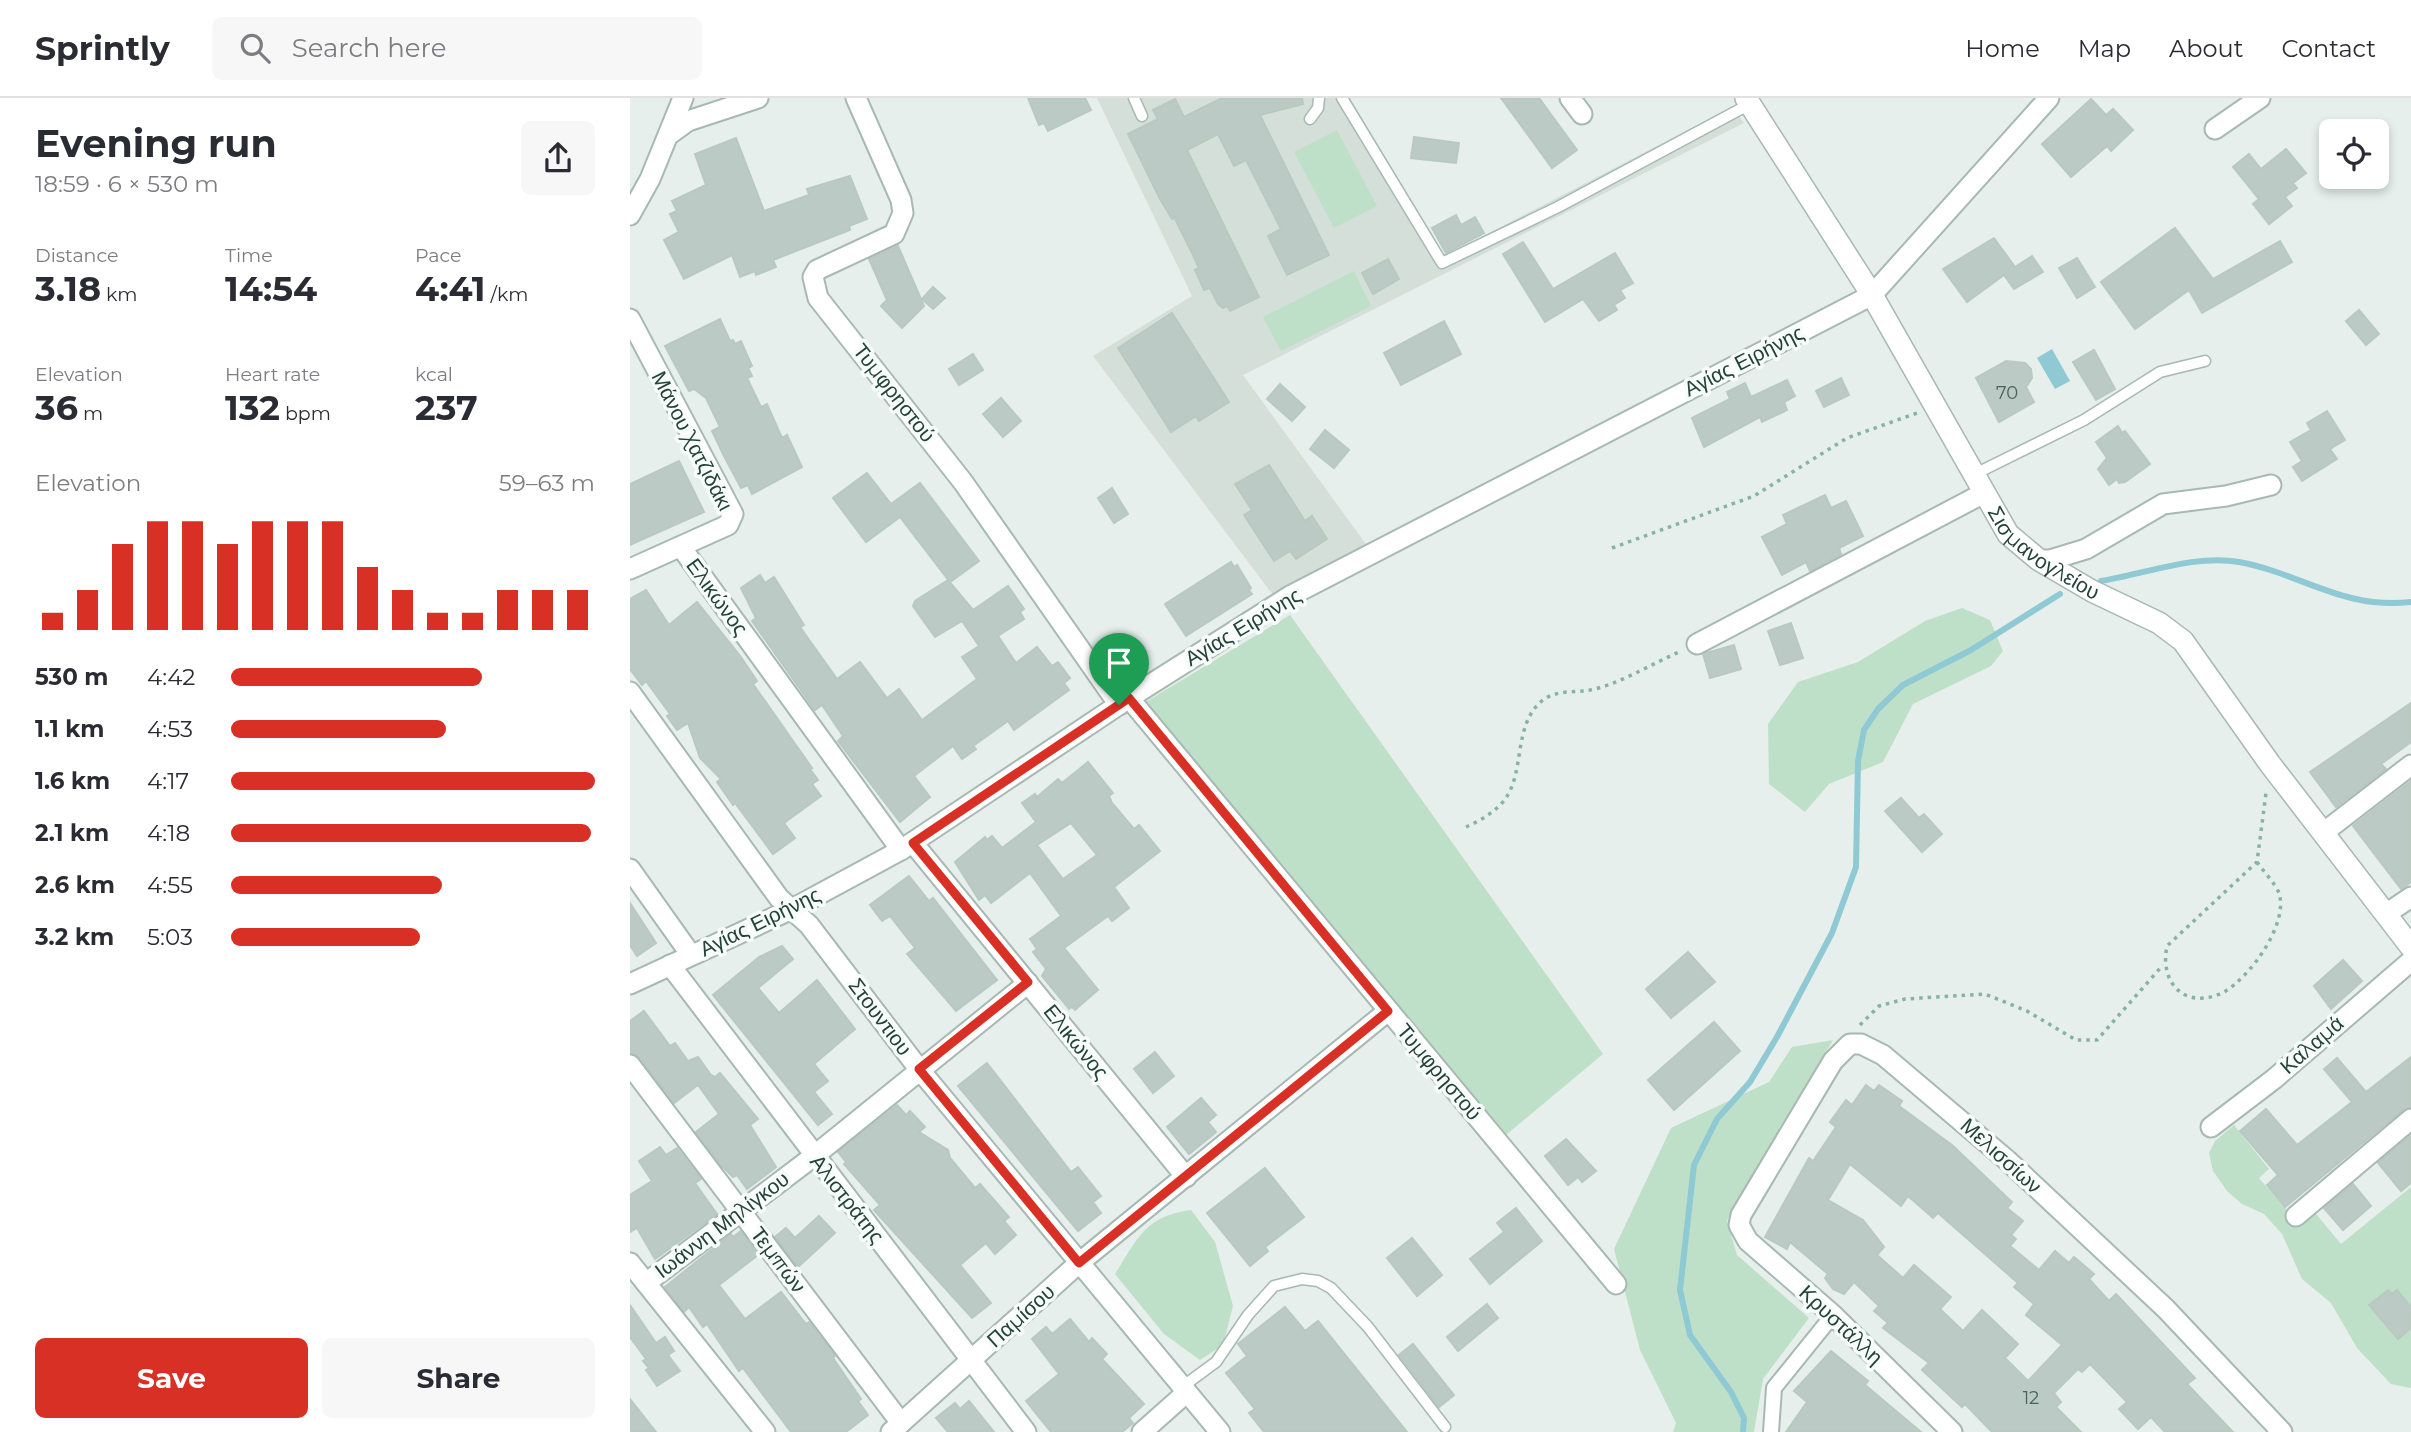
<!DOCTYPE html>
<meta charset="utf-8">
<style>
:root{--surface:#fff;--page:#f7f7f7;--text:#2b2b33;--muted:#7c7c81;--line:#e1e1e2;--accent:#d93025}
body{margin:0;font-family:Montserrat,sans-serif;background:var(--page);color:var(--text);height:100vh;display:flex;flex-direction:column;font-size:26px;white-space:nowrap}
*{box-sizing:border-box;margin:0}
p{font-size:23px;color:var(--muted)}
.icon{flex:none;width:38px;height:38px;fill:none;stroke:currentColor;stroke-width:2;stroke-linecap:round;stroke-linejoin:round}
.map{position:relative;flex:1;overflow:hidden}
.panel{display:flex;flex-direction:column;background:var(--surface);width:630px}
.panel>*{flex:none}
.controls{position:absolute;left:1689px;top:21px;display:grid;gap:14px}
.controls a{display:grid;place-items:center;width:70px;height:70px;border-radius:10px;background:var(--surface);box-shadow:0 4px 10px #0003;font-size:35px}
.pin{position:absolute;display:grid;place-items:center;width:60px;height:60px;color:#fff;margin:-72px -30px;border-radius:50% 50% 50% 0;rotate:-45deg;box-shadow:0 0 7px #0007}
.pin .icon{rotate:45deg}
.round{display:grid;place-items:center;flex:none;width:74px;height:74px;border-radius:10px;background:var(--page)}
.head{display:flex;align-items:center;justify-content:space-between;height:119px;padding:0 35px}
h1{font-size:38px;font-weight:700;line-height:52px}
.metrics{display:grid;grid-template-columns:repeat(3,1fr);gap:10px;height:119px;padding:7px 35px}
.metrics div{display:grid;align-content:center}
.metrics b{font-size:35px;font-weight:700}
.metrics small{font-size:19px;font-weight:400}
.metrics p{font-size:19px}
.chart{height:196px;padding:14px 35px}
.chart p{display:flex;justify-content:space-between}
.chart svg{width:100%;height:126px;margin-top:7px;stroke:var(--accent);stroke-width:6}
.button{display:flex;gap:14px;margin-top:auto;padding:14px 35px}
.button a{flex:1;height:80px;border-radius:10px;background:var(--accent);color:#fff;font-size:28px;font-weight:700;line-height:80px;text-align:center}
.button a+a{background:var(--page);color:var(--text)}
ul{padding:0 35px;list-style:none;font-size:23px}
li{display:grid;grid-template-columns:112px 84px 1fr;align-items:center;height:52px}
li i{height:18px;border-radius:9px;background:var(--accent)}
header{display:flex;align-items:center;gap:42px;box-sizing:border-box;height:98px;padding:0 35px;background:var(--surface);border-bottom:2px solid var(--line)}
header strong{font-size:33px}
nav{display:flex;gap:38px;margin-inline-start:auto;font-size:24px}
.search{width:490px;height:63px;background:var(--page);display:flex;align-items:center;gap:18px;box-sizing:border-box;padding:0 24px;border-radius:10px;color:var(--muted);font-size:26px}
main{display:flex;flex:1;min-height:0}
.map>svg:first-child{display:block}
</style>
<header>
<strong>Sprintly</strong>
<div class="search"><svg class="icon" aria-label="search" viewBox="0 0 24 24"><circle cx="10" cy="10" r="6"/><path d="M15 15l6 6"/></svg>Search here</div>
<nav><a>Home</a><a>Map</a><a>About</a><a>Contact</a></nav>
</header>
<main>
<section class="panel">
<div class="head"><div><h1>Evening run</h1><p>18:59 · 6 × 530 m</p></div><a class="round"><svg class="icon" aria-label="share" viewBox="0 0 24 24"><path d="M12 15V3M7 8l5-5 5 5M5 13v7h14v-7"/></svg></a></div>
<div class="metrics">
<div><p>Distance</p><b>3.18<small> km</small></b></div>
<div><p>Time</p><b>14:54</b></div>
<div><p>Pace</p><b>4:41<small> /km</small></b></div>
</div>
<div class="metrics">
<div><p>Elevation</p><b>36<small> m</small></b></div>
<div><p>Heart rate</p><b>132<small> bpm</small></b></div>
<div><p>kcal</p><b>237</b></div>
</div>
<div class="chart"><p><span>Elevation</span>59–63 m</p>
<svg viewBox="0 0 160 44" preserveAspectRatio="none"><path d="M5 44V38M15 44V30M25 44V14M35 44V6M45 44V6M55 44V14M65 44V6M75 44V6M85 44V6M95 44V22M105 44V30M115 44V38M125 44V38M135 44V30M145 44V30M155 44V30"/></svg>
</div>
<ul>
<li><b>530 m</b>4:42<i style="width:69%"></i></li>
<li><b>1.1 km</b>4:53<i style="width:59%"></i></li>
<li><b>1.6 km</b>4:17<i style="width:100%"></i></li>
<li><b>2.1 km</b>4:18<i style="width:99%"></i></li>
<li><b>2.6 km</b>4:55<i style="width:58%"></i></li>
<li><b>3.2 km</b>5:03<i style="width:52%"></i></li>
</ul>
<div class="button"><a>Save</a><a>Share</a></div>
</section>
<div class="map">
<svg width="1781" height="1334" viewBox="0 0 1781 1334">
<rect width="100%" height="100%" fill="#e6efeb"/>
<path fill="#d4dfda" d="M467,0H720L815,158L1102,9L1114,25L613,277L738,449L643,497L463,258L562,198Z"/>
<g fill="#bfe0c8">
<path d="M707,32L747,108L704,130L664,54Z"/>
<path d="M724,173L741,208L651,253L633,219Z"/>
<path d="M1332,510L1360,522L1373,553L1361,568L1283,606L1253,664L1199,686L1175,714L1139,686L1138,626L1168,584L1228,564L1295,523Z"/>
<path d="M660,517L973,956L876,1037L514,605Z"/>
<path d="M1203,942L1097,1123L1107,1157L1179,1220L1133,1281L1124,1334H1043L1046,1325L1010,1252L984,1151L1041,1030L1139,984L1162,949Z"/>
<path d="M1604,1027L1639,1071L1629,1080L1666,1123L1682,1111L1711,1146L1781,1089V1290L1761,1286L1727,1250L1701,1205L1672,1181L1652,1136L1634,1116L1612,1106L1597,1093L1583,1073L1579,1055L1585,1043Z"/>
<path d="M561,1112L585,1144L603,1208L593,1247L570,1262L534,1236L485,1176C508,1140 515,1118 561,1112Z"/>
</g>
<path fill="#8ec9d4" d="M1422,251L1440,283L1425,291L1407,260Z"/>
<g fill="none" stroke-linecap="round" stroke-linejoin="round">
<g stroke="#8ec9d4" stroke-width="6">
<path d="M1471,483C1515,476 1565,456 1609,464C1670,475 1713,512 1781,504"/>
<path d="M1113,1334L1114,1320L1101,1294L1060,1237L1050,1192L1064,1067L1087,1021L1120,984L1147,939L1202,835L1226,769L1228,663L1234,632L1248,611L1273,587L1341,552L1430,496"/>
</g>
</g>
<g fill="#bbcac4" stroke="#b8c9c2" stroke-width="2" fill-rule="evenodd">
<path d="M398,0H455L461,12L418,33L414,25L409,27Z"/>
<path d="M592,0H672L673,6L630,17L699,157L657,177L638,138L651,131L616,62L604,68L588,36L557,52L629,199L600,213L597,208L593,210L588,206L580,190L574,192L565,172L569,170L563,157L544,119L542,121L530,101L498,36L528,21L523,12L545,1L554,19Z"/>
<path d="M871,0H909L947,52L922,70Z"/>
<path d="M1461,1L1476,17L1483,11L1503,32L1481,53L1477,48L1441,79L1412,46Z"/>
<path d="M784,39L829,45L826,65L781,60Z"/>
<path d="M106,40L134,113L179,97L177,91L220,78L237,121L219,128L220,132L143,162L146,169L126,177L125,173L110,179L102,157L54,181L34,142L49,134L40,116L47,113L42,103L76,87L65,56Z"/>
<path d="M1656,51L1676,75L1663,85L1667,90L1655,99L1662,108L1639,126L1623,106L1629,101L1603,69L1619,56L1631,71Z"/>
<path d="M826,117L831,127L845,119L854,135L816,155L802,130Z"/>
<path d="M1545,130L1583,181L1650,143L1662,164L1572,215L1559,192L1505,231L1471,184Z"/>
<path d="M1364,140L1385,169L1402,158L1413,174L1384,191L1374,177L1337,204L1313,171Z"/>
<path d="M893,144L923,191L985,155L1003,185L990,192L995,200L984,207L987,212L969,223L953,201L915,224L873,156Z"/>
<path d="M268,148L294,208L272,230L251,208L257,202L239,161Z"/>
<path d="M1447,160L1465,189L1447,200L1429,170Z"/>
<path d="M758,161L769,181L743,196L732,175Z"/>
<path d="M303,189L315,200L303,211L292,201Z"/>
<path d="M1729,212L1749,236L1736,247L1716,223Z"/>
<path d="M542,215L599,304L569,323L566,318L541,334L488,250Z"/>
<path d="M90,221L100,243L103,242L105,246L111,243L122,268L118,270L122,278L117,280L131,309L137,306L152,340L157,337L172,369L122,396L118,387L111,390L94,358L82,333L90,329L76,300L64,291L59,293L35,248Z"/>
<path d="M814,223L831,256L771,287L754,255Z"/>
<path d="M1464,252L1485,291L1466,302L1443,264Z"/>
<path d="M343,256L353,272L329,287L319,271Z"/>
<path d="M1376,263L1395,265L1401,271L1402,280L1396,289L1404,304L1369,324L1346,280Z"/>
<path d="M1211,280L1219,297L1194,309L1186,293Z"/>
<path d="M1157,282L1165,298L1154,304L1157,312L1132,324L1130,319L1074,349L1062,320L1100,301L1097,294L1115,285L1121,299Z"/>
<path d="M650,286L675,309L662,323L637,301Z"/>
<path d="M371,300L391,323L373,339L353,316Z"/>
<path d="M1697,313L1715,342L1700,351L1707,361L1672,383L1663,369L1672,363L1660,344L1681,332L1677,325Z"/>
<path d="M1488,328L1492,335L1495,333L1520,366L1495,384L1489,385L1487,381L1479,387L1468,371L1477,360L1466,344Z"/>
<path d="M695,332L719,352L704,370L680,351Z"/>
<path d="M49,363L74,414L0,447V386Z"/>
<path d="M639,367L675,423L682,418L697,441L666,461L660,453L644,463L614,417L622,412L605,386Z"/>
<path d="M237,375L261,406L290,385L349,463L320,484L270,419L236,444L203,400Z"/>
<path d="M482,390L498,416L484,425L468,400Z"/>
<path d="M1195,397L1201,410L1216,403L1233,438L1209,450L1211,456L1180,473L1176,464L1152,477L1132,439L1157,426L1153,417Z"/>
<path d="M601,464L604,469L607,467L621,490L619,492L622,496L556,538L535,506Z"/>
<path d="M130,477L135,485L144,479L174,527L170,529L207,581L230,564L257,600L269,591L292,622L347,581L332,559L349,548L332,523L305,539L283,508L285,503L318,482L343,512L378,488L394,511L390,514L394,521L368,538L386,565L407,549L422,568L428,564L440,580L434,585L439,592L384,632L378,623L343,648L346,651L332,661L323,648L284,678L300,699L270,724L208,643L213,638L192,607L185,612L122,523L126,520L111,490Z"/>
<path d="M16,492L39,527L67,504L111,559L127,583L123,586L182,670L180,671L188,682L182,686L191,698L154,725L165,740L143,756L105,705L103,707L87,684L91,681L70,660L58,625L47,632L37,618L40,616L16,583L12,587L0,571V501Z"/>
<path d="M1161,525L1173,560L1150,567L1138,533Z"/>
<path d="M1104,547L1111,571L1080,580L1073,556Z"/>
<path d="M1781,605V644L1751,666L1756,671L1706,709L1680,674Z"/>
<path d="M458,664L483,695L479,698L482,705L504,731L509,727L530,753L484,789L499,810L482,823L478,818L434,850L468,892L445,912L442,909L439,911L412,878L416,871L403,854L407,851L400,841L431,818L400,775L361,805L355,797L349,802L325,764L355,739L357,742L362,738L372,750L406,724L392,705L405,696L407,699L428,681L432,685ZM441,725L467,757L433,781L407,747Z"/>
<path d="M1781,683V784L1771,791L1723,728Z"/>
<path d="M1271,700L1289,720L1294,716L1312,736L1292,754L1255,713Z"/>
<path d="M279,778L299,803L303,800L367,882L326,913L277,856L285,850L260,818L252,823L240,807Z"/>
<path d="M0,805L26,845L7,858L0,847Z"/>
<path d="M152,848L163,861L128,890L149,915L187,882L225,931L184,966L198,983L184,994L202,1016L188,1027L83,897L129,859Z"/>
<path d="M1058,854L1085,884L1041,920L1016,891Z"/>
<path d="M1713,862L1732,883L1701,911L1684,888Z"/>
<path d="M14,913L40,948L45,945L58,963L68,959L81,977L85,979L90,975L128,1021L120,1027L146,1069L117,1091L107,1077L103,1079L91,1067L66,1034L89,1016L68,987L44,1005L10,960L0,955V923Z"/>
<path d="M1084,924L1110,953L1044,1012L1018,982Z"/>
<path d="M525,954L544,978L523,995L504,971Z"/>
<path d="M1781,959V1009L1773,1012L1655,1109L1637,1087L1648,1077L1610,1033L1636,1011L1667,1047L1722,1004L1694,971L1707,960L1736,994Z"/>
<path d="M357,965L441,1074L448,1069L471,1098L463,1104L471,1115L448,1133L328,988Z"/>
<path d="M1236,987L1244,993L1249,987L1272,1003L1269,1008L1322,1047L1382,1104L1377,1110L1393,1123L1381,1137L1386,1141L1380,1148L1409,1172L1425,1153L1439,1165L1444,1159L1464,1176L1459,1181L1479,1203L1486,1196L1565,1280L1557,1286L1603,1334H1535L1521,1319L1508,1331L1489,1311L1497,1304L1460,1266L1452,1274L1448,1271L1424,1295L1431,1304L1426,1309L1451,1334H1362L1335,1306L1332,1309L1292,1272L1299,1265L1253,1230L1258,1225L1244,1213L1249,1208L1224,1184L1214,1196L1203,1191L1195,1180L1198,1176L1160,1144L1157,1151L1135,1139L1179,1060L1183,1063L1206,1029L1200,1024L1216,1002L1222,1007ZM1220,1066L1271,1108L1278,1098L1303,1120L1308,1115L1388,1185L1384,1189L1404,1206L1396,1217L1432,1247L1398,1283L1375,1260L1388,1246L1352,1212L1333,1233L1310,1211L1321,1199L1284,1167L1273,1180L1247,1157L1254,1149L1233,1122L1198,1102Z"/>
<path d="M571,1000L586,1017L578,1024L586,1034L559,1056L537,1029Z"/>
<path d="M267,1007L276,1017L280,1013L295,1029L289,1034L318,1052L320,1060L345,1090L350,1086L379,1119L374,1123L386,1137L365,1156L356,1145L330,1167L361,1205L342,1220L244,1112L250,1107L214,1066L216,1064L208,1054Z"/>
<path d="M1781,1037V1085L1771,1093L1748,1065Z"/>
<path d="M936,1041L966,1073L952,1084L948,1079L938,1087L915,1058Z"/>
<path d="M30,1049L36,1057L47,1050L71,1081L65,1085L87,1116L25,1161L7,1130L0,1134V1097L22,1083L9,1063Z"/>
<path d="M635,1070L674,1119L635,1149L638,1153L620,1168L577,1115Z"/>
<path d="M1723,1086L1741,1108L1713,1132L1694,1110Z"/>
<path d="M886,1110L912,1143L860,1186L840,1161L874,1134L867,1125Z"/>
<path d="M189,1118L205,1135L168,1169L145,1139L156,1130L165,1140Z"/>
<path d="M111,1133L128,1157L89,1187L115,1221L151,1194L176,1226L179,1224L205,1258L203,1260L231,1301L228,1303L238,1317L216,1334H161L113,1270L109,1273L77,1226L73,1229L59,1209L54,1214L35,1189L101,1136L103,1139Z"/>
<path d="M782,1140L812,1177L787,1198L757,1160Z"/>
<path d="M1758,1192L1762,1196L1767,1192L1781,1209V1230L1768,1241L1739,1207Z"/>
<path d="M857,1206L868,1220L828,1253L817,1239Z"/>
<path d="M0,1207L26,1245L35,1239L44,1253L38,1257L50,1273L27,1288L16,1272L19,1270L13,1263L16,1261L0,1239Z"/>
<path d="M655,1209L675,1233L688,1223L777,1334H634L619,1315L625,1311L596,1275L617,1258L608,1246Z"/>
<path d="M440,1221L459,1244L462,1240L477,1256L472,1261L514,1306L499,1320L503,1325L492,1334H421L396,1303L429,1276L402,1241L416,1229L422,1236Z"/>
<path d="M783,1246L824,1297L809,1309L769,1257Z"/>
<path d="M1201,1253L1238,1283L1235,1287L1291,1334H1156L1177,1304L1164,1293Z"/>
<path d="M0,1301L26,1334H0Z"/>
<path d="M339,1303L364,1334H318L306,1320L325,1305L330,1311Z"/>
</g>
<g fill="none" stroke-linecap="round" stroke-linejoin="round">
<defs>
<g id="service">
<path d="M504,0L512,18"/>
<path d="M712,0L812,165L928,109L1120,6"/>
<path d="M680,21L688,10L689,0"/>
<path d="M1345,376L1454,322L1530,274L1575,263"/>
<path d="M552,1289L586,1264L618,1217L644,1188L672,1181L688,1183L701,1190L738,1229L815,1329"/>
</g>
<path id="pedestrian" d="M1141,1334L1144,1290L1203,1217"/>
<g id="minor">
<path d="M226,0L271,102L273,115L264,136L187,172L183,179L188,200L333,384L489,607"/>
<path d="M940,0L952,16"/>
<path d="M1585,31L1630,0"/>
<path d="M40,36L58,23L128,0"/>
<path d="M0,117L20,81L53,0"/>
<path d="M0,221L103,416L98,427L0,471"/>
<path d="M51,449L271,752"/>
<path d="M1409,462H1420L1456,451L1533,406L1596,398L1641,387"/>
<path d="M1067,546L1354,395"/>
<path d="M0,594L149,800L179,827L289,971L590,1334"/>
<path d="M499,600L986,1186"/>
<path d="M1693,735L1781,667"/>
<path d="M283,745L556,1079"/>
<path d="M0,771L61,857"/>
<path d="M1756,816L1781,799"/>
<path d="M40,867L396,1334"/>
<path d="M0,886L162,811L271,752L499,600L660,498L1242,197L1419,0"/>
<path d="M0,967L271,1325"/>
<path d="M1581,1029L1644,981L1781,863"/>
<path d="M1666,1118L1781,1021"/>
<path d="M0,1165L135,1334"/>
<path d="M16,1185L184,1058L398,885"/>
<path d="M261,1334L449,1165L758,913"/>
<path d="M512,1334L556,1295"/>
<path d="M1322,1334L1203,1217L1118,1143L1109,1127L1111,1117L1203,963L1220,946H1231L1253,957L1377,1062L1536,1211L1652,1334"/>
</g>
<g id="tertiary">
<path id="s1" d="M1116,0L1242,197L1378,436L1409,462L1462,493L1529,525L1553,543L1640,666L1781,849"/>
</g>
</defs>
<use href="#service" stroke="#a8b8b2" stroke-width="13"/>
<use href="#pedestrian" stroke="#a8b8b2" stroke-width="18"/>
<use href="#minor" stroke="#a8b8b2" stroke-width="23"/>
<use href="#tertiary" stroke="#a8b8b2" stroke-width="24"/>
<g stroke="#86b3a5" stroke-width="3.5" stroke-dasharray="3.5 5" stroke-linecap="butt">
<path d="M982,450L1124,398L1217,340L1287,315"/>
<path d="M836,729C849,723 862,716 872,705C897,677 881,627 913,602C925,593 941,594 955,593C987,588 1019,567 1049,554"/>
<path d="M1627,764C1633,773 1645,785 1649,795C1659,826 1620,879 1594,894C1556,913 1529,886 1537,848L1627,764L1636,695"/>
<path d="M1230,927L1249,908L1275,901L1355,896L1397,913L1446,942H1467L1533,867"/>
</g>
<use href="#service" stroke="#fff" stroke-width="10"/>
<use href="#pedestrian" stroke="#fff" stroke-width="14"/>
<use href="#minor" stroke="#fff" stroke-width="19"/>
<use href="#tertiary" stroke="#fff" stroke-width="21"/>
</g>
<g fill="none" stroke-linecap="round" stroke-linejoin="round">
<defs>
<path id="route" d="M499,600L758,913L449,1165L289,971L398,884L283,745Z"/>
</defs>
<use href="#route" stroke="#fff" stroke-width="14"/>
<use href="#route" stroke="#d93025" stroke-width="9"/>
</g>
<g text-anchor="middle" stroke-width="7" stroke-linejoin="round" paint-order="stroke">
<g font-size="18" fill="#4a645c">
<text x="1377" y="301">70</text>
<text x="1401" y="1306">12</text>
</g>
<g font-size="21" fill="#24423a" stroke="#f7fbf9">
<text transform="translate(1114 263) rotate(-27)" y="7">Αγίας Ειρήνης</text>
<text transform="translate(264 295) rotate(52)" y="7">Τυμφρηστού</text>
<text transform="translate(62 343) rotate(63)" y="7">Μάνου Χατζιδάκι</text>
<text dy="7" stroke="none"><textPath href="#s1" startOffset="548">Σισμανογλείου</textPath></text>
<text transform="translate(87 499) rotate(54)" y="7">Ελικώνος</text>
<text transform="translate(613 529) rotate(-31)" y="7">Αγίας Ειρήνης</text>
<text transform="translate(130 824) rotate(-26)" y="7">Αγίας Ειρήνης</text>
<text transform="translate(250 919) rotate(53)" y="7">Στουντιου</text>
<text transform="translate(446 944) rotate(51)" y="7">Ελικώνος</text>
<text transform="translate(1682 947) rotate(-41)" y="7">Καλαμά</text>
<text transform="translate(809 974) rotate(50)" y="7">Τυμφρηστού</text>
<text transform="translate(1371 1058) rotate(42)" y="7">Μελισσίων</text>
<text transform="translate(217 1101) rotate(52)" y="7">Αλιστράτης</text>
<text transform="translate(92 1127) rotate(-37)" y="7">Ιωάννη Μηλίγκου</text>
<text transform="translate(148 1162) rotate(53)" y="7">Τεμπών</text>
<text transform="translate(391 1218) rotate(-42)" y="7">Παμίσου</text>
<text transform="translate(1211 1227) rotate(43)" y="7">Κρυστάλλη</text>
</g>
</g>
</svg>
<div class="controls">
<a><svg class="icon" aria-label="locate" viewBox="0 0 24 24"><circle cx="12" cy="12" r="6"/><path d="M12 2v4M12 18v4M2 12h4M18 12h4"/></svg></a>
</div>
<div class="pin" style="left:489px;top:607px;background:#1e9e55"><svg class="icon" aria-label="arrive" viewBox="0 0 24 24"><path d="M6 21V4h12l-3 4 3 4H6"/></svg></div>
</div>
</main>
